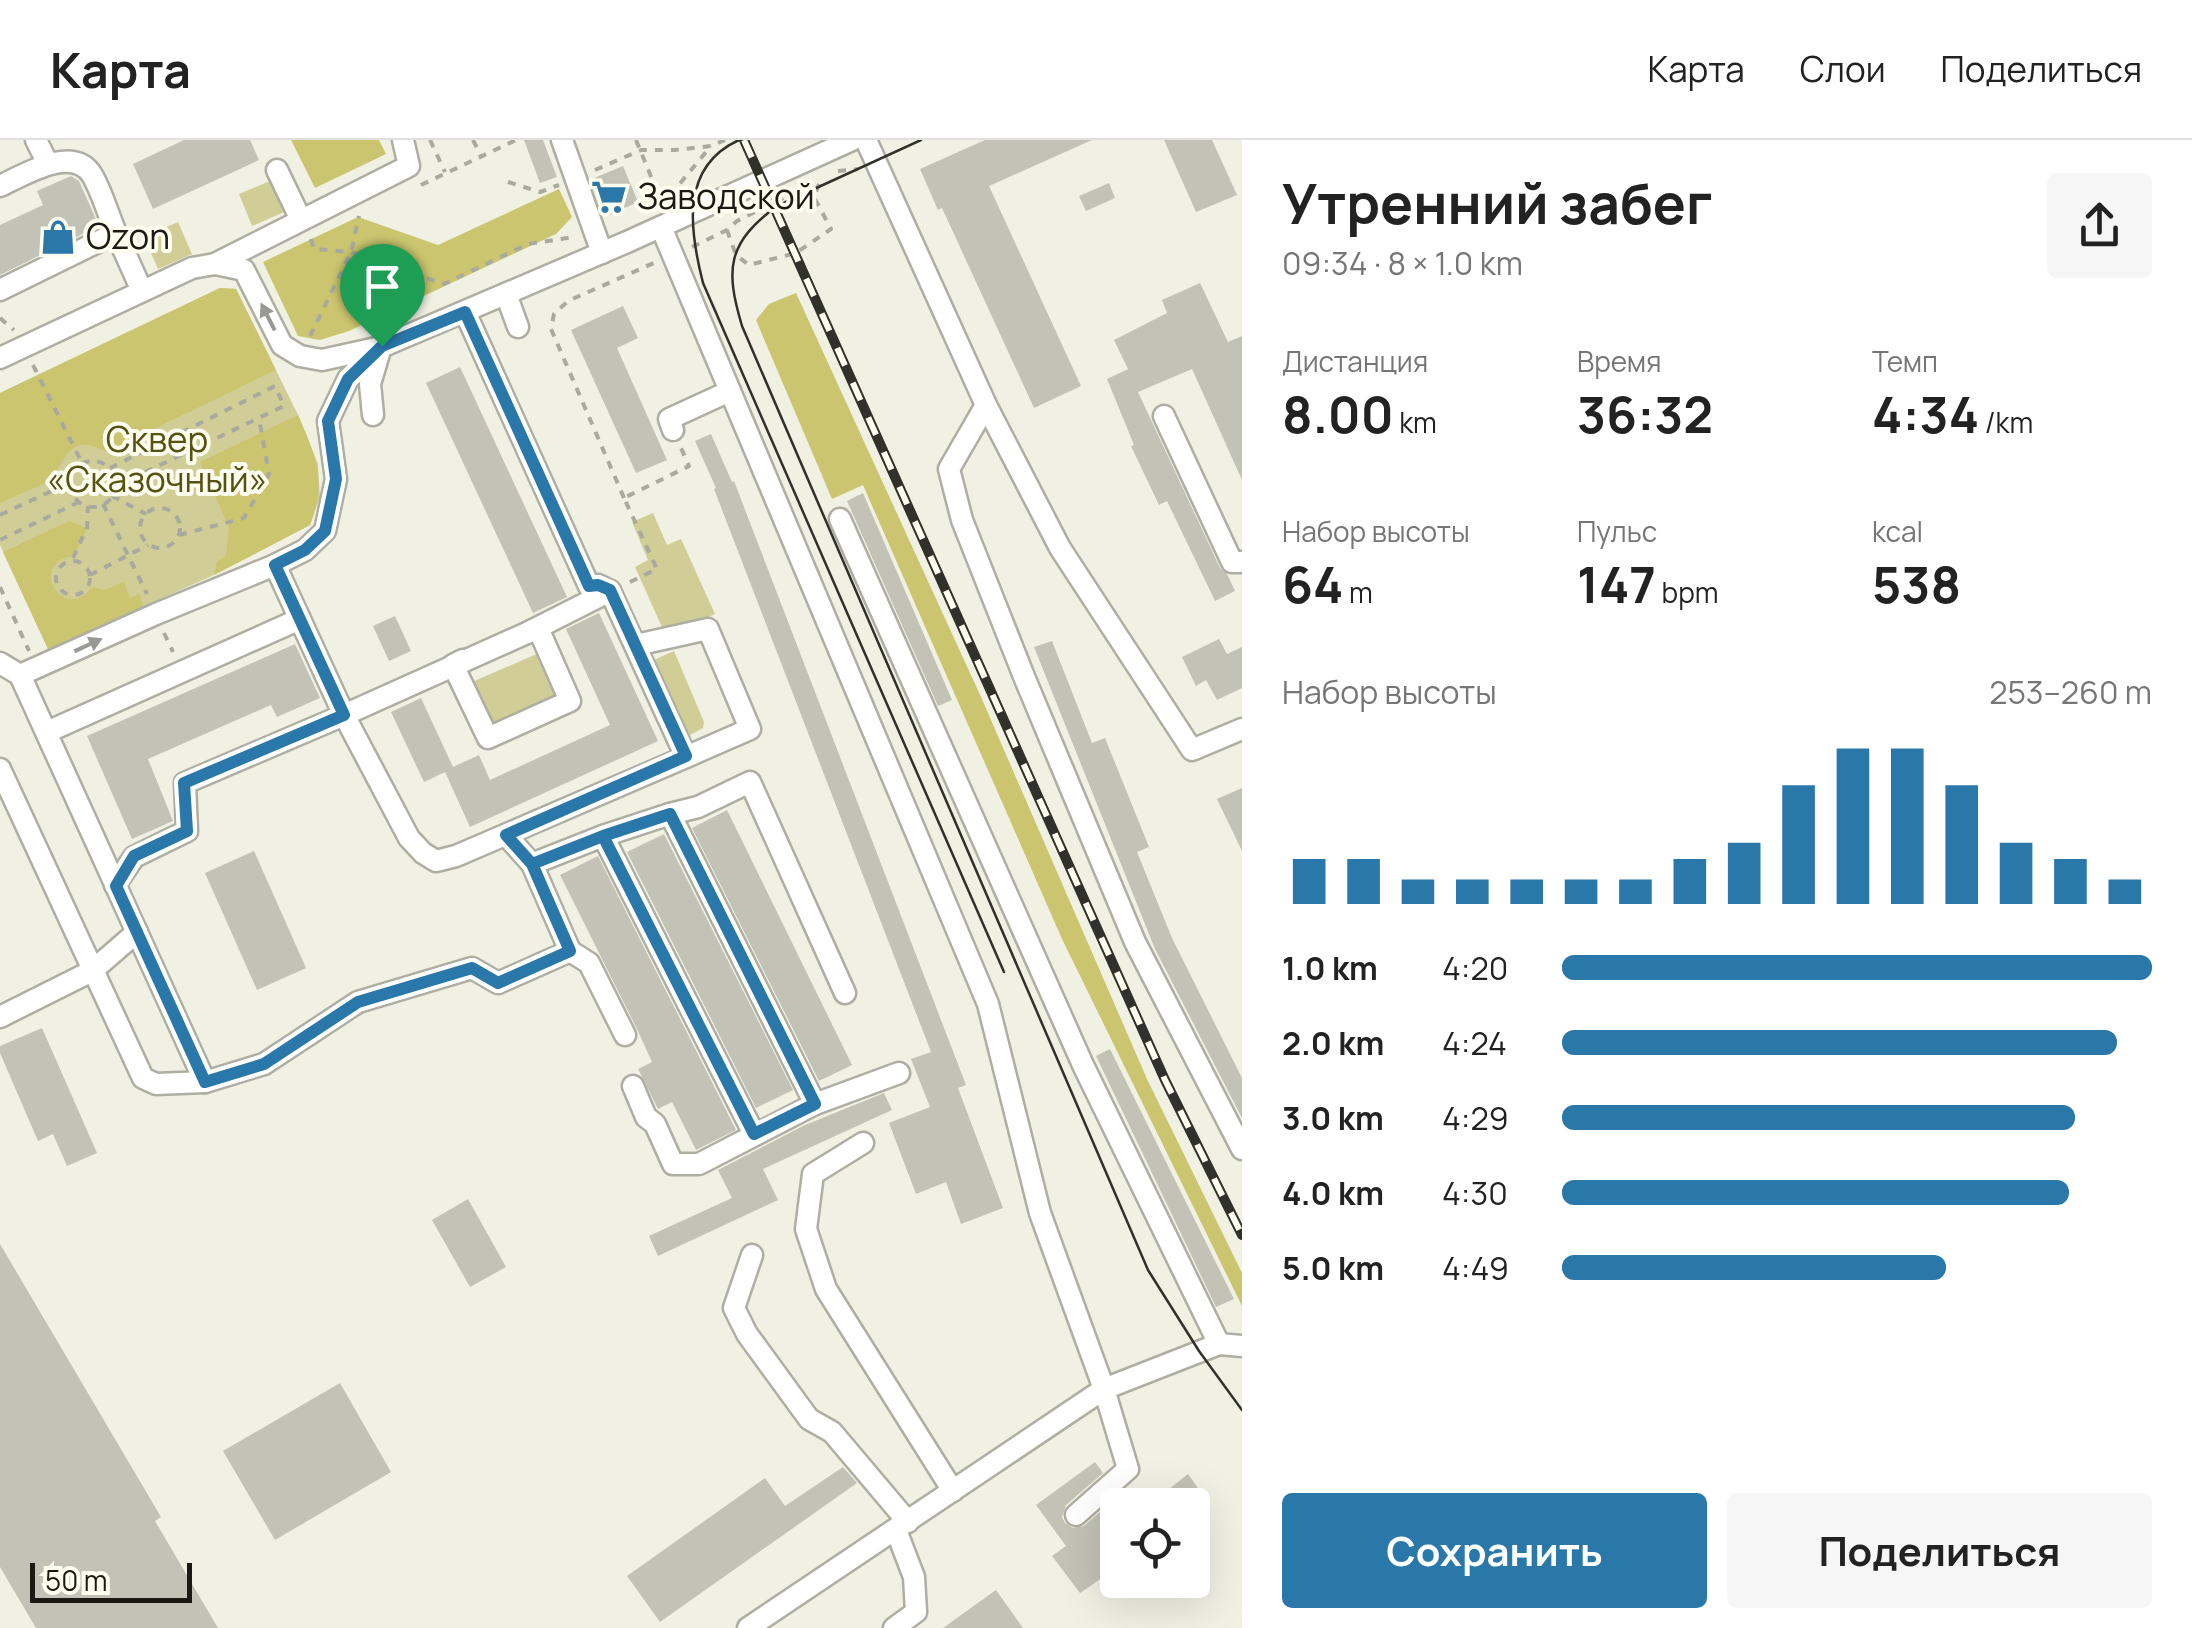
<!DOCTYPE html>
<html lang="ru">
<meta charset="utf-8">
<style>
:root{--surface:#fff;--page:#f6f6f6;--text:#222;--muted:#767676;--line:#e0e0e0;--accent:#2a77aa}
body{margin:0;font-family:Manrope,sans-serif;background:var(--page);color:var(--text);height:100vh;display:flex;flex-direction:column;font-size:38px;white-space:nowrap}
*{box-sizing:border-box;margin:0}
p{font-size:32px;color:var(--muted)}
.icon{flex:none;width:55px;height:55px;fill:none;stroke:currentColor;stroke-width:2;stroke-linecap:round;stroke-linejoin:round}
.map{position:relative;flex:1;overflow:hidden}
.side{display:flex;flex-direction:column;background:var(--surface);width:950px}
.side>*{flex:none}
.buttons{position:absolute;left:1100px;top:1348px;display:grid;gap:20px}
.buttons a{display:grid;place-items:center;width:110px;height:110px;border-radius:10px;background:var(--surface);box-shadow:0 10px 40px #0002;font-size:50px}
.scale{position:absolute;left:30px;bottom:25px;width:162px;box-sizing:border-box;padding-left:10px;border:5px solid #1a1a15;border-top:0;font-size:28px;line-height:35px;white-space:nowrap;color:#1a1a15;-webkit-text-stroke:8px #fdfdf0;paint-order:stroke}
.pin{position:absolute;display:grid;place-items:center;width:85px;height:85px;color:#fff;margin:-102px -42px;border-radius:50% 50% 50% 0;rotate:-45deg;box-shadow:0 0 10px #0007}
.pin .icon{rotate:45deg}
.round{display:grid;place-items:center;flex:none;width:105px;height:105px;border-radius:10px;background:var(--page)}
.head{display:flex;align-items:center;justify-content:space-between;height:170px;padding:0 40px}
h1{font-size:55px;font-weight:700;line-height:75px}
.stats{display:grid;grid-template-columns:repeat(3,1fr);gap:15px;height:170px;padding:10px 40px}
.stats div{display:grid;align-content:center}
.stats b{font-size:50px;font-weight:700}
.stats small{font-size:28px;font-weight:400}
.stats p{font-size:28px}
.chart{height:280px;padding:20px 40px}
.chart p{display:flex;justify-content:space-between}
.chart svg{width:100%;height:180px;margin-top:10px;stroke:var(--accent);stroke-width:6}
.action{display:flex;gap:20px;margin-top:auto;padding:20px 40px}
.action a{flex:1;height:115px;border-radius:10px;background:var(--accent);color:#fff;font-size:40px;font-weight:700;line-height:115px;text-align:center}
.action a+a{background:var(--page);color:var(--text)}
ul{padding:0 40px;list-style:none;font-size:32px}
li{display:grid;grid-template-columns:160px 120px 1fr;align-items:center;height:75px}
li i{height:25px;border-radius:12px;background:var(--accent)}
header{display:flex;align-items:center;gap:60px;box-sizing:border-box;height:140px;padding:0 50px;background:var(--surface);border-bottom:2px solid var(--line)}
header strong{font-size:48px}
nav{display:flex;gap:55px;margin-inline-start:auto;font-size:35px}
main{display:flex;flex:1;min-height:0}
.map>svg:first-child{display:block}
</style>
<header>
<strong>Карта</strong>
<nav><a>Карта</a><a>Слои</a><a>Поделиться</a></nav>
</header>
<main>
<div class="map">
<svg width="1242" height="1488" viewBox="0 0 1242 1488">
<rect width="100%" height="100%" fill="#f0f0e3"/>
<g fill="#d0ce96">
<path d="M270,41L284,72L252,86L239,54Z"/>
<path d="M178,82L192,114L158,129L144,97Z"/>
<path d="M220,148L236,149L298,275L318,324L320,357L310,385L214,435L48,509L0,405V253Z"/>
<path d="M653,373L667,405L681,399L715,474L666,496L635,427L648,420L632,382Z"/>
<path d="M674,511L704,582L703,588L690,595L683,591L654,520Z"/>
<path d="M539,513L557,555L491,584L472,542Z"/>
</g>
<g fill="#cac56e">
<path d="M291,0H379L386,14L315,48Z"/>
<path d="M559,49L572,77L556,94L349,191L320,200L298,196L263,122L358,77L438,105Z"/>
<path d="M220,148L236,149L276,230L106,312C71,293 67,315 52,340L0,363V253Z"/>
<path d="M796,153L981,557L1147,939L1242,1133V1166L1062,799L863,345L832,359L756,180L769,164Z"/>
<path d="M298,275C316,316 327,341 310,385L214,435L217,422L226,416L229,387L200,322Z"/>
<path d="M69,381L87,388L74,416C26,422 64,485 92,447L104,450L124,442L130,458L139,454L144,467L48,509L3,412Z"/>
</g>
<g fill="#c2c2b6">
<path d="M184,0H250L259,20L153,69L133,24Z"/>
<path d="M524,0H543L557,37L540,43Z"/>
<path d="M985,0H1092L989,46L1081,246L1034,268L942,68L938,70L920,29Z"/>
<path d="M1164,0H1212L1237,55L1196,72Z"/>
<path d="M623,26L638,62L607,76L592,39Z"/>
<path d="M71,36L79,41L99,86L0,135V85L43,65L37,51Z"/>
<path d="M1109,43L1115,58L1086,71L1079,56Z"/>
<path d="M1200,143L1228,202L1242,196V340L1192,229L1138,252L1220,428L1227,434L1235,451L1215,461L1167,361L1159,365L1131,306L1134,305L1107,239L1128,229L1114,200L1167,173L1162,160Z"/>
<path d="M623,166L638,198L617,208L667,320L636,333L571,190Z"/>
<path d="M460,227L567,457L533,473L426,243Z"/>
<path d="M711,294L732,342L734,341L966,945L958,948L1003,1068L961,1084L946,1042L916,1054L889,983L930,967L911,919L931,912L714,349L716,348L695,301Z"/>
<path d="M863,353L952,560L938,566L847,361Z"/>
<path d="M599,473L658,601L470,687L445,632L424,642L391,572L421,558L453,627L479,615L490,640L610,585L566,489Z"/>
<path d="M395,476L411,511L389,521L373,486Z"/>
<path d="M1219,499L1227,514L1242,507V548L1217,560L1206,540L1196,546L1182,517Z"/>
<path d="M1052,501L1092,603L1105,598L1149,707L1137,712L1172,798L1242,938V978L1155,809L1034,507Z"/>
<path d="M295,504L320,558L277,577L271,565L148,619L173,681L132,699L87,596Z"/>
<path d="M1242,648V711L1217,659Z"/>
<path d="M727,670L852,925L819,941L692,688Z"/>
<path d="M664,694L793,950L756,968L627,712Z"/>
<path d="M254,711L306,828L257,850L205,733Z"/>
<path d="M598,716L736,990L696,1010L672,962L658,969L638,929L652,922L637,889L560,735Z"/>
<path d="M42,888L97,1013L67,1026L53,994L38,1001L0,913V906Z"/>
<path d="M1110,909L1234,1159L1216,1167L1096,916Z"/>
<path d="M884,953L892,970L763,1029L778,1060L658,1116L649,1096L732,1058L718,1030L805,985Z"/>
<path d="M468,1059L506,1127L470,1147L432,1080Z"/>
<path d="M0,1104L161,1377L155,1381L218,1488H36L0,1427Z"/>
<path d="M340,1243L391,1332L275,1400L223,1311Z"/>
<path d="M1095,1322L1103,1333L1066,1365L1062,1377L1065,1383L1073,1388L1084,1386L1119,1355L1126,1365H1118V1427L1080,1453L1052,1416L1066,1406L1036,1365Z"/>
<path d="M843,1327L857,1343L660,1482L627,1436L765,1338L785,1366Z"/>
<path d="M1188,1334L1210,1365H1149Z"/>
<path d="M996,1450L1023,1488H943Z"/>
</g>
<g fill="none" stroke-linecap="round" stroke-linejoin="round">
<defs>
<g id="minor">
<path d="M36,0L48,24"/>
<path d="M562,0L602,113"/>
<path d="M866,0L986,265L1060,408L1192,610L1242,589"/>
<path d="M277,30L301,80"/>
<path d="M0,46C24,35 73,4 92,35C102,52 108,74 116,93"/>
<path d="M661,87L988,864L1040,1073L1104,1249L1128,1329L1076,1375"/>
<path d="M215,124L409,26L403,0"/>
<path d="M0,150L116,93L142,151"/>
<path d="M506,154L518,187"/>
<path d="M0,218L192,128L215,124L244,130L282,205L300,216L322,220L381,207L348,239L328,281L336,339L325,391L305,410L275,425L156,474L20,535L0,523"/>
<path d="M986,265L949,329L962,380L1025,539L1135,802L1242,1009"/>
<path d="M373,275L370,244L381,207L627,102L852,0"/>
<path d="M1164,276L1232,422H1242"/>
<path d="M673,290L669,279L730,251"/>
<path d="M840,379L1083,925L1219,1204"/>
<path d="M275,425L344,575L409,698L423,713L436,721L456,716L686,617L610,451L598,445L589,446L465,172"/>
<path d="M527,493L610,451"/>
<path d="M636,505L708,489L750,589L686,617"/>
<path d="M463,520L453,525L488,598L570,561L538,488"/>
<path d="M47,592L300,479"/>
<path d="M0,629L143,938L156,944L205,942L20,535"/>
<path d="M506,695L532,724L603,696L670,674L698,667L750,642L845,853"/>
<path d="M603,696L754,994"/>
<path d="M115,745L134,717L187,691L185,643L344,575L538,488"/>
<path d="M570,811L589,823L625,895"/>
<path d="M0,877L92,831L137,792"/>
<path d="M205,942L264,924L358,862L472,828L498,843L570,811L532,724"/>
<path d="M633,946L646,977L655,984L673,1024H699L815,964L670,674"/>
<path d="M815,964L899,933"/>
<path d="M863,1003L813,1034L806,1089L826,1149L953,1351"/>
<path d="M752,1115L734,1168L747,1194L809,1279L832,1292L908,1382"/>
<path d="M748,1488L1104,1249L1219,1204L1242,1206"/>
<path d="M894,1488L916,1472L914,1437L896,1390"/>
</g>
</defs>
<use href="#minor" stroke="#aeaea2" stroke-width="25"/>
<g stroke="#a9a99f" stroke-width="4" stroke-dasharray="8 8" stroke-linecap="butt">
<path d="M430,0L445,32"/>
<path d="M473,0L481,16"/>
<path d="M636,0L661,61"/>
<path d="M595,30L641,10H675L711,6L725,0"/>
<path d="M838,31L858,29"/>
<path d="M508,42L540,52L559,45"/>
<path d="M421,45L516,0"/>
<path d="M656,64L677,47L711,6"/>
<path d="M727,90L736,115L749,125L796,113L831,89L814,57L821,39"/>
<path d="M311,99L314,109L351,112L444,144L528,104L574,97"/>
<path d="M692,107L727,90L737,81L811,44"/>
<path d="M0,178L14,190"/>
<path d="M310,196L351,112L359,76"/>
<path d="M33,225L82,323"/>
<circle cx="93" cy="344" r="23"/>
<path d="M110,328L275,246L284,266L116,346"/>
<path d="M112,356L146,374"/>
<path d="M624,358L551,189L554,174L568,161L656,122"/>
<path d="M103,364L147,454"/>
<circle cx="160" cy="388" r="20"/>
<path d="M0,375L69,343"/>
<path d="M179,395L244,378L269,334L259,278"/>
<path d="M0,400L79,362"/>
<path d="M73,418L87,388L88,366"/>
<circle cx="73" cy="438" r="17"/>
<path d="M90,435L148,405"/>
<path d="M630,442L657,429L624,358L689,326L681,308"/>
<path d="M0,447L29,511"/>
<path d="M164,493L173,512"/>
</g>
<use href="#minor" stroke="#fff" stroke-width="20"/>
<g stroke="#31312b" stroke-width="2.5">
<path d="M739,0C679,27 690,92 703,143L1004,832"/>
<path d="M921,0L777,66C727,103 725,129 742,186L1148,1130L1199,1211L1242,1270"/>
</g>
<defs>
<path id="rail" d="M744,0L1165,940L1242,1095"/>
</defs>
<use href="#rail" stroke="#31312b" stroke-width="10"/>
<use href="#rail" stroke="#fdfdf0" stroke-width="6" stroke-dasharray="19" stroke-linecap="butt"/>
</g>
<defs><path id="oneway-solid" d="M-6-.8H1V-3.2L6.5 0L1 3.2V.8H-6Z" transform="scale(2.5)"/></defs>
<g fill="#989896">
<use href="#oneway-solid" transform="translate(268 177) rotate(-117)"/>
<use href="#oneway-solid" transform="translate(88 505) rotate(-25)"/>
</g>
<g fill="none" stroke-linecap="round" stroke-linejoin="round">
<defs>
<path id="route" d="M382,206L348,239L328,281L336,339L325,391L305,410L275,425L344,575L184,643L187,691L134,716L116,746L205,942L264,924L358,862L472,828L498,843L570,811L532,724L603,696L670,674L815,964L754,994L603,696L532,724L506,695L686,616L610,450L598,445L589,446L465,172L382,206"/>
</defs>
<use href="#route" stroke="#fff" stroke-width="20"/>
<use href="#route" stroke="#2a77aa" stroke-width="12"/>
</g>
<defs>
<symbol id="supermarket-bare" viewBox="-9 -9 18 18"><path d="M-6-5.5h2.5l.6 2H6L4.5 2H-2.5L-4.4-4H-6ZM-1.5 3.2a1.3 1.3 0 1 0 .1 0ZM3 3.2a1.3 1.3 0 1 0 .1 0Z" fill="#2a77aa" stroke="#fdfdf0" stroke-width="2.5" paint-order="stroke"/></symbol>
<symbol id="shop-bare" viewBox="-9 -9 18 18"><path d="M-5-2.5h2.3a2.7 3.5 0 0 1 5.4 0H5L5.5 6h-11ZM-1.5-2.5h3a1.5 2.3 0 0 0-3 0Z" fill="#2a77aa" stroke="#fdfdf0" stroke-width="2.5" paint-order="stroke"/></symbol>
</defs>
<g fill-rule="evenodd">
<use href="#supermarket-bare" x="584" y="32" width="50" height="50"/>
<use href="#shop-bare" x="33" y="72" width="50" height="50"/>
</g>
<g text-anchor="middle" stroke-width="8" stroke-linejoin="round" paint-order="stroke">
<g font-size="35" fill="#1a1a15" stroke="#fdfdf0" text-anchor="start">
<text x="637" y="69">Заводской</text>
<text x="86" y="109">Ozon</text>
</g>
<g font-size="35" fill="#565210" stroke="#fdfdf0">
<text x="157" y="312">Сквер<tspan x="157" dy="40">«Сказочный»</tspan></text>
</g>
</g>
</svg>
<div class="buttons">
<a><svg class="icon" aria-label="locate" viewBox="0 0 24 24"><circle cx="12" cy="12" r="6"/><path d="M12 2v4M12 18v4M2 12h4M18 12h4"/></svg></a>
</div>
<div class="scale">50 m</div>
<div class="pin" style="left:382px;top:206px;background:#1e9e55"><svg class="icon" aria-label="arrive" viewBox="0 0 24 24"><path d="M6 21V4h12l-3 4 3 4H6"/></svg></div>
</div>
<section class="side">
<div class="head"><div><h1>Утренний забег</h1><p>09:34 · 8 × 1.0 km</p></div><a class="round"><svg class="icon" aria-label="share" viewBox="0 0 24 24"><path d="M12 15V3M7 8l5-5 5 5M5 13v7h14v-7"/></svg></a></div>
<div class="stats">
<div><p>Дистанция</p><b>8.00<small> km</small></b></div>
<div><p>Время</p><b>36:32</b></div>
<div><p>Темп</p><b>4:34<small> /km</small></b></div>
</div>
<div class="stats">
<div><p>Набор высоты</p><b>64<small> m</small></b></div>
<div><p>Пульс</p><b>147<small> bpm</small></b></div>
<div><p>kcal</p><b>538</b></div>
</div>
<div class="chart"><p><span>Набор высоты</span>253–260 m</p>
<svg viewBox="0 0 160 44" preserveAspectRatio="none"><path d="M5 44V33M15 44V33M25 44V38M35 44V38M45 44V38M55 44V38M65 44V38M75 44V33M85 44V29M95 44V15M105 44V6M115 44V6M125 44V15M135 44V29M145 44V33M155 44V38"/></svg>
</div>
<ul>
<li><b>1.0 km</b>4:20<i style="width:100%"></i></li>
<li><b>2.0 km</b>4:24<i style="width:94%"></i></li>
<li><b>3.0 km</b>4:29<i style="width:87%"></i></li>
<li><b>4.0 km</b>4:30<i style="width:86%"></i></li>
<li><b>5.0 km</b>4:49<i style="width:65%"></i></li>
</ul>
<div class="action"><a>Сохранить</a><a>Поделиться</a></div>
</section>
</main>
